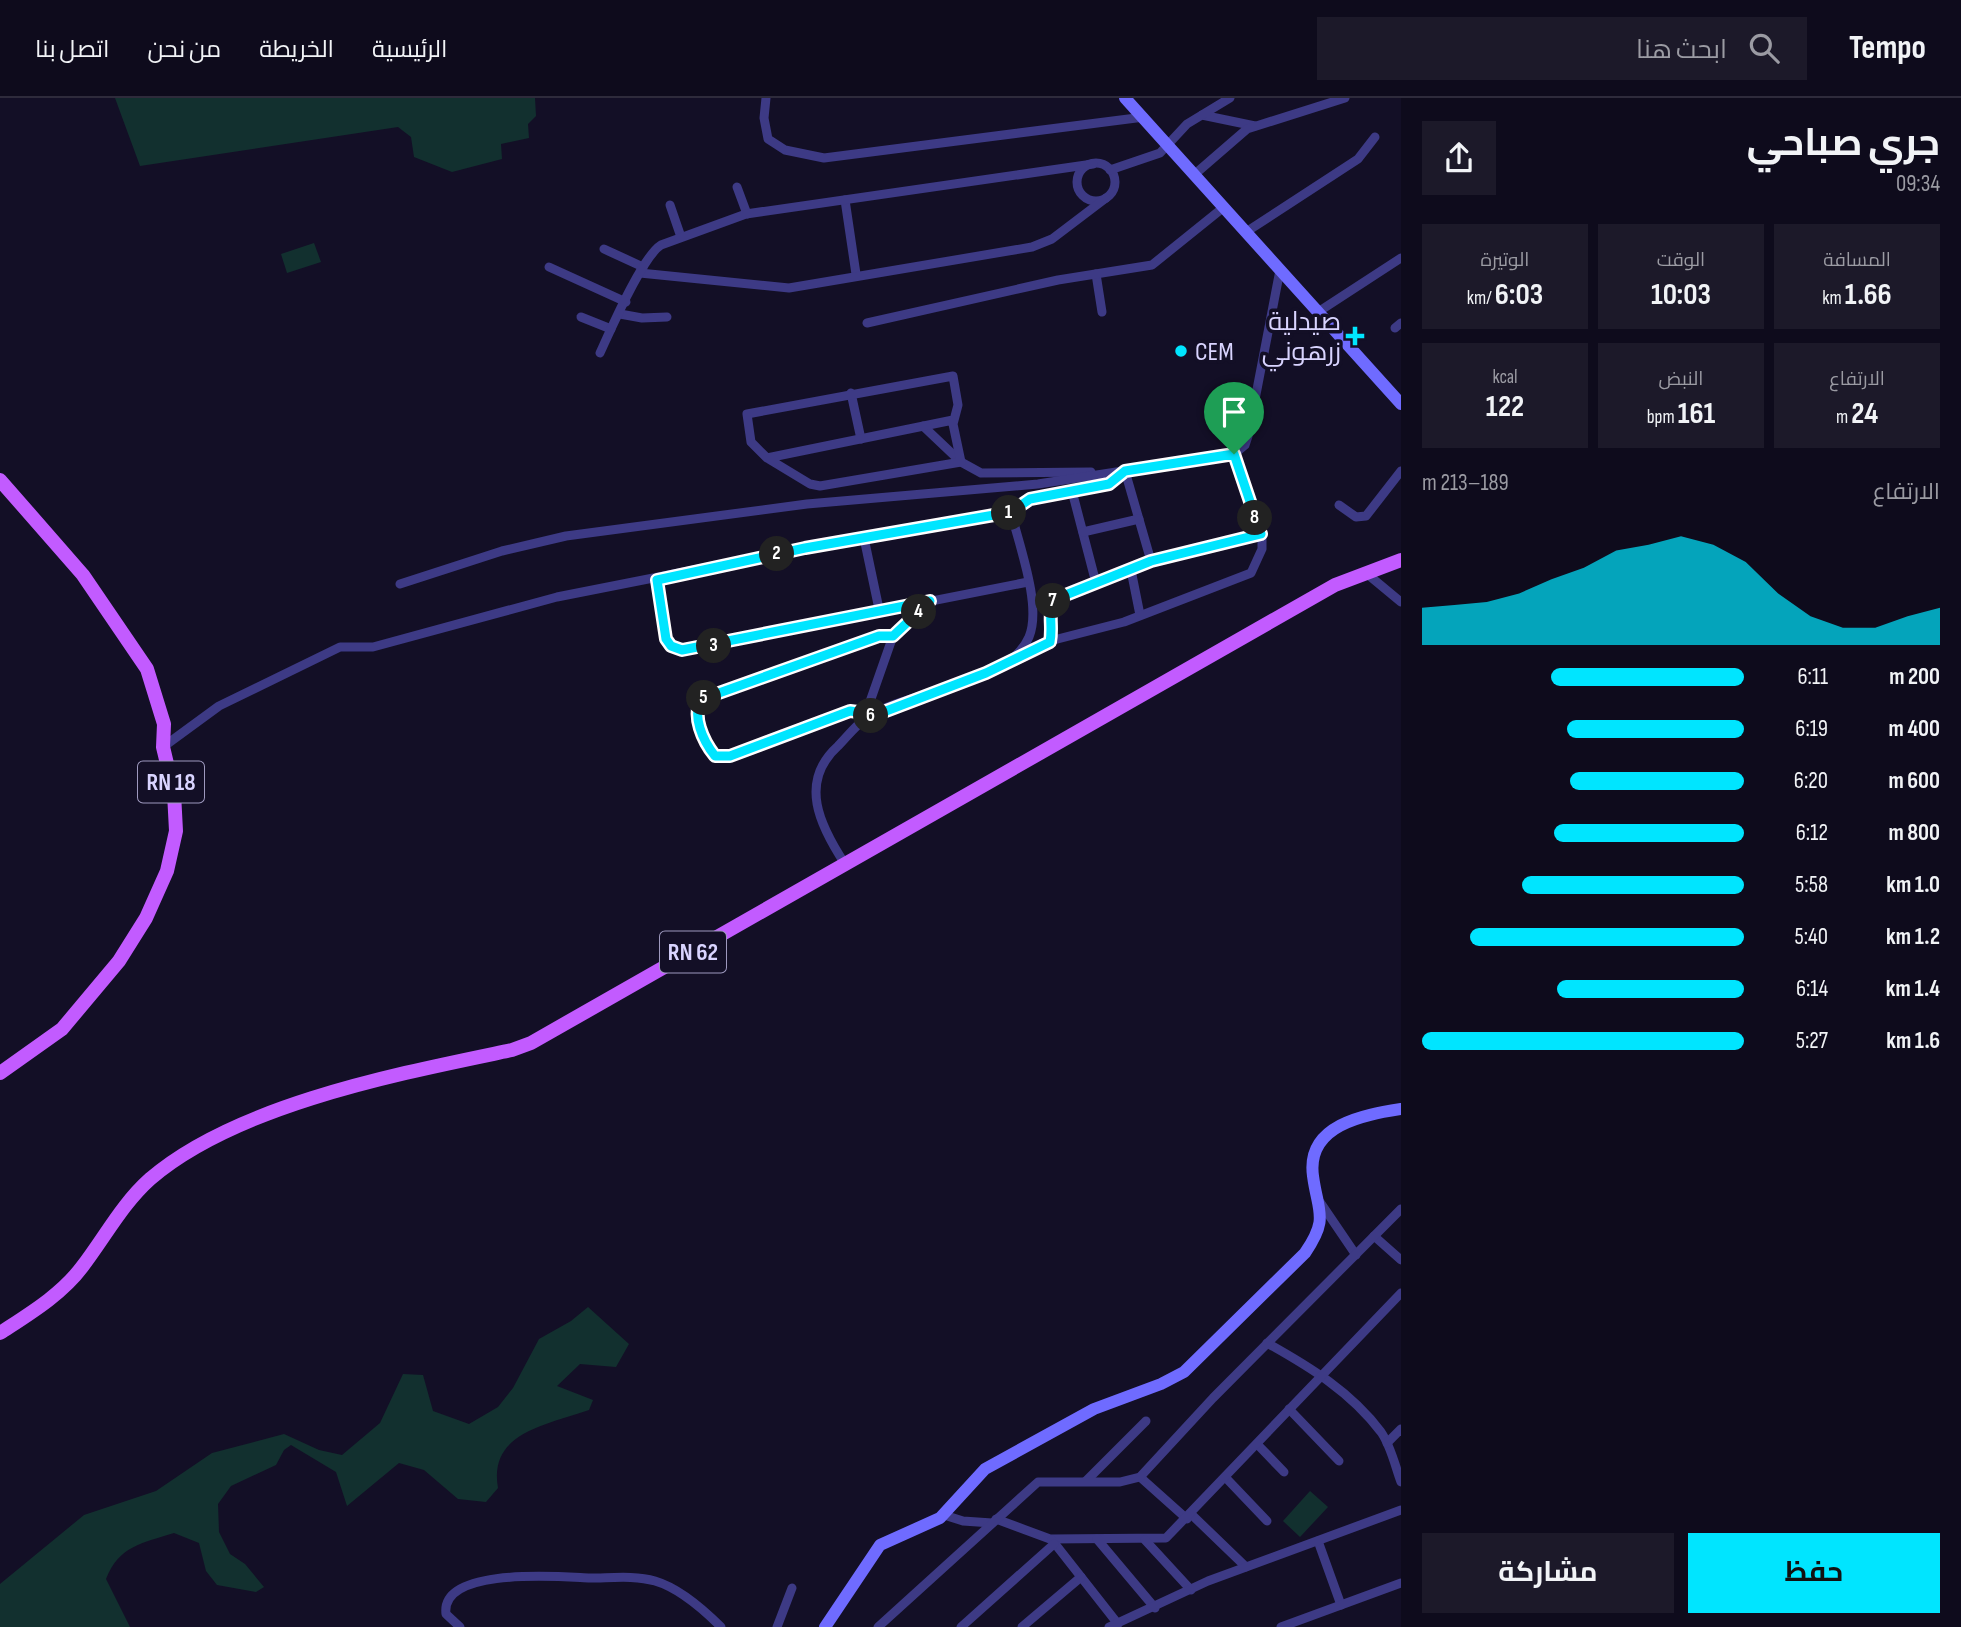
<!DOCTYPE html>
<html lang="ar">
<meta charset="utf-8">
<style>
:root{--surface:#0e0b1c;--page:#1c1929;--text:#f1f3f6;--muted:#9b9ba3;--line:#2e2b3b;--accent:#00e5ff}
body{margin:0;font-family:"Sofia Sans Condensed",Cairo,sans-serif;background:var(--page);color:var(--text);direction:rtl;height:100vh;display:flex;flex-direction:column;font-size:26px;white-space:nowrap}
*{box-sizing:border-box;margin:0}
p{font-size:23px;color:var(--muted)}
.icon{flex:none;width:38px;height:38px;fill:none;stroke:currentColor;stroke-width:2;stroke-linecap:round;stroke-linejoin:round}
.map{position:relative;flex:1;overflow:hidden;direction:ltr}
.details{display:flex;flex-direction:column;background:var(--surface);width:560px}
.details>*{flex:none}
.pin{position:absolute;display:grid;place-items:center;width:60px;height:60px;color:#fff;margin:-72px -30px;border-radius:50% 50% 50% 0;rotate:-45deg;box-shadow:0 0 7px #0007}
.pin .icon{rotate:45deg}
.km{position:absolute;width:35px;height:35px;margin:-18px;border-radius:50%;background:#222;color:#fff;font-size:19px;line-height:35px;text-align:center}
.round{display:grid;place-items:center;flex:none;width:74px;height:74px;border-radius:0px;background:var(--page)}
.summary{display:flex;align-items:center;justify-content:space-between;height:119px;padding:0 21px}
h1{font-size:38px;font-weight:700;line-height:52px}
.figures{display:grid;grid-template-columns:repeat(3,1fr);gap:10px;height:119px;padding:7px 21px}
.figures div{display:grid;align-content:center;border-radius:0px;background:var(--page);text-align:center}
.figures b{font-size:30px;font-weight:700}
.figures small{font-size:19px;font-weight:400}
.figures p{font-size:19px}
.chart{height:196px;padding:14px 21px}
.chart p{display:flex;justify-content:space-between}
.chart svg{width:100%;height:126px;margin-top:7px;fill:var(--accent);opacity:.7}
.cta{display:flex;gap:14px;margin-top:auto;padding:14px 21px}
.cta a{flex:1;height:80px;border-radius:0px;background:var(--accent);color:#111;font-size:28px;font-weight:700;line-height:80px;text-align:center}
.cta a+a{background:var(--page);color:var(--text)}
ul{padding:0 21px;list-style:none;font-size:23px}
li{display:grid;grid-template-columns:112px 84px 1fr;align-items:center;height:52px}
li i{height:18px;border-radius:9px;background:var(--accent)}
header{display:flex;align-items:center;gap:42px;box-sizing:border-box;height:98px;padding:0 35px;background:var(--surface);border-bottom:2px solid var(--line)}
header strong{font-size:33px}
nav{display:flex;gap:38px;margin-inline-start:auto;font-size:24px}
.search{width:490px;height:63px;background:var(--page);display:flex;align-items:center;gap:18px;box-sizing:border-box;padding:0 24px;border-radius:0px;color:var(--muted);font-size:26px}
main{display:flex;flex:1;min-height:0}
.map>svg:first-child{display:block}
</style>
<header>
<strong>Tempo</strong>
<div class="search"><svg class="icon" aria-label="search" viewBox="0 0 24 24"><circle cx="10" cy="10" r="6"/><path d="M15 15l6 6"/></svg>ابحث هنا</div>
<nav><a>الرئيسية</a><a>الخريطة</a><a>من نحن</a><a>اتصل بنا</a></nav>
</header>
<main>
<section class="details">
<div class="summary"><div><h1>جري صباحي</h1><p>09:34</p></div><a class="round"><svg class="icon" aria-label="share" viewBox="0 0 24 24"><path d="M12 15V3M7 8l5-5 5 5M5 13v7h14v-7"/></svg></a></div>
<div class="figures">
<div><p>المسافة</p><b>1.66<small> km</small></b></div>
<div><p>الوقت</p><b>10:03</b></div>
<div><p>الوتيرة</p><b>6:03<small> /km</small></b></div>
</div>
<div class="figures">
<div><p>الارتفاع</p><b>24<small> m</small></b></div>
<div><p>النبض</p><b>161<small> bpm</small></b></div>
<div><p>kcal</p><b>122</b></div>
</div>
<div class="chart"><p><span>الارتفاع</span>189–213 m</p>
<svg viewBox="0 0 160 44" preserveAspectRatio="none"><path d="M0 44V31L10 30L20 29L30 26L40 21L50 17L60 11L70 9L80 6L90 9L100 15L110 26L120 34L130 38L140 38L150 34L160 31V44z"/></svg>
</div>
<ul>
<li><b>200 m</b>6:11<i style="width:60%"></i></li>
<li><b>400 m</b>6:19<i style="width:55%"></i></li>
<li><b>600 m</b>6:20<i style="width:54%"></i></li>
<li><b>800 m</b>6:12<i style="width:59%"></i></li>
<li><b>1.0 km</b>5:58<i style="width:69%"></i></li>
<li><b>1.2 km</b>5:40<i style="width:85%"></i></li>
<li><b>1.4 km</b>6:14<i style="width:58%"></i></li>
<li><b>1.6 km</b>5:27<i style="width:100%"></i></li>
</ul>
<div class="cta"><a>حفظ</a><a>مشاركة</a></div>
</section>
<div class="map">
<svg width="1401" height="1529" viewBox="0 0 1401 1529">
<rect width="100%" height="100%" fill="#130f26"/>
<g fill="#12302f">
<path d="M115,0H535L536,18L528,26L529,40L501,46L502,61L452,74L414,59L411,39L398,29L140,68Z"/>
<path d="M314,145L321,164L287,175L281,156Z"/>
<path d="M588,1209L629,1246L616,1269L580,1266L557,1288L593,1302L589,1312C547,1327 488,1334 498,1390L486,1404L458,1401L424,1372L399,1365L347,1408L336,1374L291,1347L284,1352L276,1367L231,1388L218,1406L219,1434L230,1456L245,1466L264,1489L256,1494L217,1487L206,1473L199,1445L174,1435C142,1445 119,1448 106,1481L130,1529H0V1486L84,1417L156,1393L212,1355L284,1336L319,1352L342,1357L380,1325L403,1276L423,1277L433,1313L469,1326L498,1309L513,1290L539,1241L571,1223Z"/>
<path d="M1310,1393L1328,1409L1300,1439L1283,1423Z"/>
</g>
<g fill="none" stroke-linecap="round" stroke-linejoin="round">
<g stroke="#3d3a85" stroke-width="9">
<path d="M766,0L764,20L768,41L785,52L824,60L1144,19"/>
<path d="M1202,17L1255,28"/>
<circle cx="1096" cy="84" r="19"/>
<path d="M1110,72L1160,55L1187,26L1230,0"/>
<path d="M1195,76L1247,31L1345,0"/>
<path d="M737,89L747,116"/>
<path d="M845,102L856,176"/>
<path d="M670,107L681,139"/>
<path d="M1246,134L1358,61L1375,39"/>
<path d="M604,151L643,169"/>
<path d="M549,169L626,204"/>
<path d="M640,175L789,190L1032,149L1052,141L1106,100"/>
<path d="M1096,176L1102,214"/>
<path d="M1318,214L1401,160"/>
<path d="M620,216L642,220L667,219"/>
<path d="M581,219L611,231"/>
<path d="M867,225L1058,182L1152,167L1224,109"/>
<path d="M1395,230L1401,225"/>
<path d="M600,255C611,231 642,159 661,147L746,116L1093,66"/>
<path d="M851,295L861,341"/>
<path d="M923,328L961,364L981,375L1091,374"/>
<path d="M767,360L810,386L820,388L961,364L953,326L958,307L953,278L747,316L751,344L767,360L953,322"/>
<path d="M1125,373L1151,463"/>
<path d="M1072,393L1096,485"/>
<path d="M1339,407L1356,419L1366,418L1401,373"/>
<path d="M1083,434L1139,421"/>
<path d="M864,440L879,511"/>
<path d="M1131,472L1140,517"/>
<path d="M1366,475L1401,504"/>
<path d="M657,482L666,541L671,548L683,552L1028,484"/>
<path d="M400,486L502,453L566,438L807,406L1038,386L1234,356L1245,347L1248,338L1280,172"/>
<path d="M1050,544C1053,529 1049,517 1053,502L1151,463L1261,436"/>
<path d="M1019,556L1042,545L1124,524L1251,475L1262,451V441L1234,356"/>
<path d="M866,615L893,538"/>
<path d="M865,621L866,615L850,613L721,660C703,653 691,617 702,601L879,538H893L930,503"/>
<path d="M163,649L219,608L340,549H373L557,499L805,450L1011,414L1030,401L1109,386L1123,375"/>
<path d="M845,766C820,728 798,684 838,648C847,639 855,628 865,621C906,591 1007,590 1029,539C1042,508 1019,447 1011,414"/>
<path d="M1320,1104L1356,1157"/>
<path d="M1374,1138L1401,1162"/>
<path d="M1267,1245C1310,1269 1351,1294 1381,1334C1391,1348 1395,1368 1401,1384"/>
<path d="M1289,1311L1339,1363"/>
<path d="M1387,1345L1401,1331"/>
<path d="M1257,1346L1284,1374"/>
<path d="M1140,1379L1187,1421"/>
<path d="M1226,1380L1267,1423"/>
<path d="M1086,1383L1146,1323"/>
<path d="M1191,1416L1246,1469"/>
<path d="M944,1417L963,1423L992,1425"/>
<path d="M996,1421L1050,1441L1166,1440L1401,1195"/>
<path d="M1097,1441L1155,1510"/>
<path d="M1052,1442L1118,1526"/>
<path d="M1145,1442L1191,1492"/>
<path d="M1318,1443L1341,1507"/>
<path d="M460,1529L446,1516C440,1468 562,1479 590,1480C610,1480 635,1477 655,1483C679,1490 703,1511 721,1529"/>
<path d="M777,1529L792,1490"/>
<path d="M878,1529L1038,1384H1120L1140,1379L1213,1300L1401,1111"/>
<path d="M961,1529L1054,1446"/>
<path d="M1022,1529L1081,1479"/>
<path d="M1109,1529L1208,1483L1401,1412"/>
<path d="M1281,1529L1401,1485"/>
</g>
<g stroke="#6f6bff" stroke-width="12">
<path d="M1125,0L1401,306"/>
<path d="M825,1529L880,1447L940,1420L985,1371L1094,1311L1161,1286L1184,1274L1305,1155C1329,1120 1318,1115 1313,1078C1306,1027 1363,1017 1401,1011"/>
</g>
<g stroke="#c25bff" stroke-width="14">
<path d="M0,382L83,477L147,571L164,626L163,649L174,695L176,733L167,773L146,820L119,863L62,931L0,975"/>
<path d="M0,1235C29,1216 61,1197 82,1169C105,1139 122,1106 150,1081C237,1006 402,975 512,952L531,945L1335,487L1401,462"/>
</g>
</g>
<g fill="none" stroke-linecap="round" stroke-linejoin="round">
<defs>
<path id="route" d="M1234,356L1261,436L1151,463L1053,502C1048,517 1053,529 1050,544L986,575L865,621L866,615L850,613L730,658H715C703,643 691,617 702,601L879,538H893L930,503L682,552L671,548L666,541L657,482L805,450L1011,414L1030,401L1109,386L1125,373Z"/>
</defs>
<use href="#route" stroke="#fff" stroke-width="14"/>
<use href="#route" stroke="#00e5ff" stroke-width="9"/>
</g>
<g fill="#00e5ff" stroke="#130f26" stroke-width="2.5">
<path d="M1351.5 227.5h7v7h7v7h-7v7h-7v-7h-7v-7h7z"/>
<circle cx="1181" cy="253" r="7"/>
</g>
<g text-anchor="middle" stroke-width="7" stroke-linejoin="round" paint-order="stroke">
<g fill="#130f26" stroke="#9e99be" stroke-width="2">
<rect x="138" y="663.5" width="66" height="41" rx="5"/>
<rect x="660" y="833.5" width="66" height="41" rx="5"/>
</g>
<g font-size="24" font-weight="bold" fill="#d9d4ff">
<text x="171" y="692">RN 18</text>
<text x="693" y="862">RN 62</text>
</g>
<g font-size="26" fill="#d9d4ff" stroke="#130f26" text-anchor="end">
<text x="1341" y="232">صيدلية<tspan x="1341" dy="30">زرهوني</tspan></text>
<text x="1195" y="262" text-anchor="start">CEM</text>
</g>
</g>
</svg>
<div class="pin" style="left:1234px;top:356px;background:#1e9e55"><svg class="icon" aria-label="arrive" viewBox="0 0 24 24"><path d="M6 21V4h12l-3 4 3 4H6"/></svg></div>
<b class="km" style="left:1009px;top:415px">1</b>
<b class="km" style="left:777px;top:456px">2</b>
<b class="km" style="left:714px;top:548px">3</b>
<b class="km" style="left:919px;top:514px">4</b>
<b class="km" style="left:704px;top:600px">5</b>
<b class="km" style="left:871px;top:618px">6</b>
<b class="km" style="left:1053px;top:503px">7</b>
<b class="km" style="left:1255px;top:420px">8</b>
</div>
</main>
